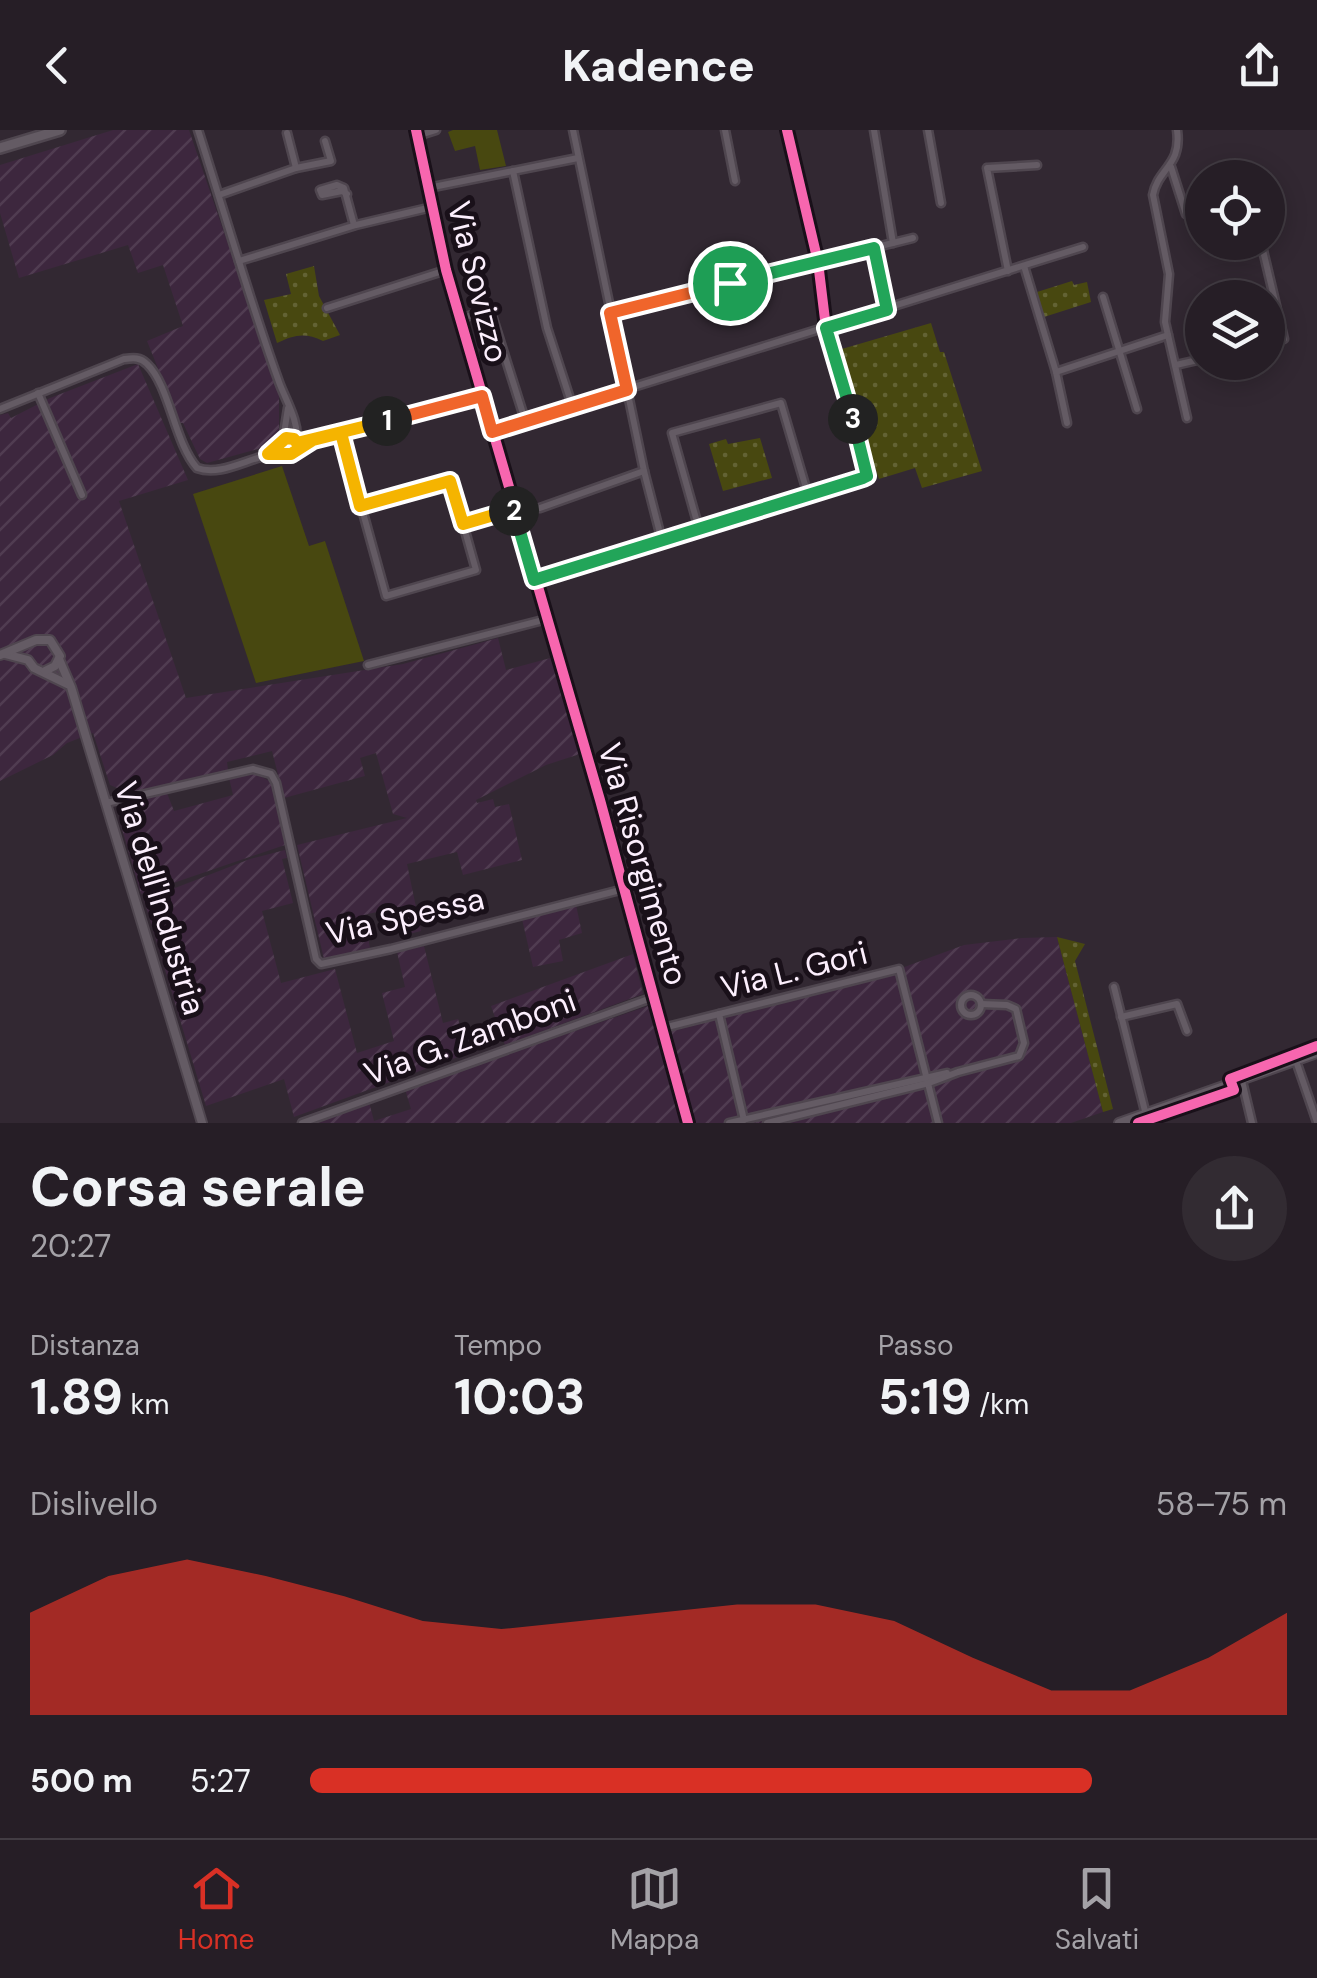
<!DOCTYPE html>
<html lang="it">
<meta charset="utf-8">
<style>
:root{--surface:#261e26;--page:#322b32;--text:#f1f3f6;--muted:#a4a2a7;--line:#423c43;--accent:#d93025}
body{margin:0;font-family:"DM Sans",sans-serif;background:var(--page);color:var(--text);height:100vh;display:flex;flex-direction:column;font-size:38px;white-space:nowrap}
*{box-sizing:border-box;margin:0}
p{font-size:32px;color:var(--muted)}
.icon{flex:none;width:55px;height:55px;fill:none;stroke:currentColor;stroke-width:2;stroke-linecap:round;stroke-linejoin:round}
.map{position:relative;height:993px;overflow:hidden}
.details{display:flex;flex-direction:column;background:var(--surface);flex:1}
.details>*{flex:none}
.controls{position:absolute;left:1185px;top:30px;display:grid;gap:20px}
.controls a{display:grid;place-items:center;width:100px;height:100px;border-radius:50%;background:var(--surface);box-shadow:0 5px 25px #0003,0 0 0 2px var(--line);font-size:50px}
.pin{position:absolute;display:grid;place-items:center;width:85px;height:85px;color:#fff;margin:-42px;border:5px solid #fff;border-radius:50%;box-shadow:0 2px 10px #0007}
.km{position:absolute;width:50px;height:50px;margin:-25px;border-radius:50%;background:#222;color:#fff;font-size:28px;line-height:50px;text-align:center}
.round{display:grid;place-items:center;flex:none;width:105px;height:105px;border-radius:52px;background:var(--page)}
.overview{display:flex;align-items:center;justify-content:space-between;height:170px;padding:0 30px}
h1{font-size:55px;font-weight:700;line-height:75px}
.figures{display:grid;grid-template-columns:repeat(3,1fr);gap:15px;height:170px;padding:10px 30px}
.figures div{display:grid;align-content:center}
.figures b{font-size:50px;font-weight:700}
.figures small{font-size:28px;font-weight:400}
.figures p{font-size:28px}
.chart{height:280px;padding:20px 30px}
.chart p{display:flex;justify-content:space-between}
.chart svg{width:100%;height:180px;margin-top:10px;fill:var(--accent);opacity:.7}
ul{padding:0 30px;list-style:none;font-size:32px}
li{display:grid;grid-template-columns:160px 120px 1fr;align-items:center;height:75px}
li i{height:25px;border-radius:12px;background:var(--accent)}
header{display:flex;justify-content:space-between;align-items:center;height:130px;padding:0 30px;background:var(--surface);font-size:45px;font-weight:700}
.tabs{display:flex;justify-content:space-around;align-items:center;height:140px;border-top:2px solid var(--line);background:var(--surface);font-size:28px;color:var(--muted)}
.tabs a{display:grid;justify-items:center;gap:5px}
.tabs .selected{color:var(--accent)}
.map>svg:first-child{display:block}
</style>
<header><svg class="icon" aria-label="back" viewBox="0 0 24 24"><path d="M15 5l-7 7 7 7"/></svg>Kadence<svg class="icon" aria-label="share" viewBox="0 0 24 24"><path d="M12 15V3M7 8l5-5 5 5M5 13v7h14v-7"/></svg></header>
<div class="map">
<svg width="1317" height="993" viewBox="0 0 1317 993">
<defs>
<pattern id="industrial-furrows" width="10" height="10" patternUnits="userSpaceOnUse" patternTransform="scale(2.5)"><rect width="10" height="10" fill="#3d273e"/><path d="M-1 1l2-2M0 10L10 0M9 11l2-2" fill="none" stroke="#503c51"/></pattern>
<pattern id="green-dots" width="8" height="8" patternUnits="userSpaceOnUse" patternTransform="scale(2.5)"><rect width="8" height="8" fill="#484810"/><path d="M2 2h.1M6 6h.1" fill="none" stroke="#636334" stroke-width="1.8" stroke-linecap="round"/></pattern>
</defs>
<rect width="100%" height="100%" fill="#322832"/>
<g fill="url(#industrial-furrows)">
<path d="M113,0H189L279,263V300L265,317L207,333L200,329L183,293H180L147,211L183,196L163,135L138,143L128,115L19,148L0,83V35Z"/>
<path d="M138,234L188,350L119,371L186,568L403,534L498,508L506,540L554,527L583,623L546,635L476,670L477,673L493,669L495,677L509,674L522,730L463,745L457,722L407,734L421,801L409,804L385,780L364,785L370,818L324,829L297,715L407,688L393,684L376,623L360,628L365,646L284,668L272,621L227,632L228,640L129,663L110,655L93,603L67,613L53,625L0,651V285L8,283L11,288L50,268Z"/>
<path d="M253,642L271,652L285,715L141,764L119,689L123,679L132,671L167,663L174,681L233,665L229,648Z"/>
<path d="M285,720L287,728L282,729L293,773L262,781L281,853L335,839L357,923L394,911L382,863L405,857L397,822L424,816L443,893L458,889L469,923L294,987L284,949L206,976L144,770L250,729Z"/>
<path d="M576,775L582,803L559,810L563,831L533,837L522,789Z"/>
<path d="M1057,807L1103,982L1071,993H938L899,839L964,815L1022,808Z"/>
<path d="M633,824L643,864L505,915L491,876Z"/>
<path d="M897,844L934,993H693L671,900Z"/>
<path d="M648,876L653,882L683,993H314L369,972L374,991L411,979L405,959Z"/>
</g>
<g fill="url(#green-dots)">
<path d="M314,136L319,166L340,205L323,211C305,202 294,205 277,213L264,170L291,164L286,144Z"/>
<path d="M1072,151L1074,155L1087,152L1091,172L1044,187L1037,162Z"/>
<path d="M931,193L940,222H944L982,341L922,358L915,338L879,349L835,221Z"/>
<path d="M760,308L772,348L723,361L709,314L726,309L728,314Z"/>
<path d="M1057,807L1085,814L1075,831L1113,979L1103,982Z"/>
</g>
<g fill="#484810">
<path d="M453,0H497L506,36L480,40L475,16L455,21L448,2Z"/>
<path d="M282,336L309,416L325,411L364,531L256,553L193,364Z"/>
</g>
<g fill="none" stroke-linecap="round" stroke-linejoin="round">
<defs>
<g id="minor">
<path d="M198,0C225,84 249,169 279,252C285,269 300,293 296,311"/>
<path d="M573,0L644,341L662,411"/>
<path d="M725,0L735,51"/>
<path d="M874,0L893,113"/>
<path d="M928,0L941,73"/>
<path d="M1177,0C1182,36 1158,38 1153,65L1169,144L1165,192L1187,288"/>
<path d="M287,3L296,38"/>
<path d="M417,6L436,0"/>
<path d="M1171,37L1186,84"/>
<path d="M513,41L547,198L572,275"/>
<path d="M428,58L578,28"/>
<path d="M347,64L342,61L322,65L320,60L337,55L344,58L354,95"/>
<path d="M219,65L296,38L331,31L325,11"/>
<path d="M1261,112L1284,209L1268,213"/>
<path d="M1235,116L1255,112"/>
<path d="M874,118L887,180"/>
<path d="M239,131L356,95L432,77"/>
<path d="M1024,136L1056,242L1067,293"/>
<path d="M1008,141L987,38L1037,35"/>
<path d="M1103,167L1137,279"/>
<path d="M327,178L446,140"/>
<path d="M610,183L913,108"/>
<path d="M460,189L490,179L525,290"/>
<path d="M1176,235L1202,229"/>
<path d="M1056,242L1168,205"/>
<path d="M38,263L82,365"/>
<path d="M0,279L124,229C133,228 140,227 147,234C170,256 174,312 197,338C224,348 256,322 285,323"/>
<path d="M492,301L1083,117"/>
<path d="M341,303L386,466L476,440L451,351L360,376"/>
<circle cx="289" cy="316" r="8"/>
<path d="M283,310L288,278"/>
<path d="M297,313L481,266"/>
<path d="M540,378L644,341"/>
<path d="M463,394L514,379"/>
<path d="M699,399L672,303L781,273L808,365"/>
<path d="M534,450L867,345L858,302L826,198L818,132L787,0"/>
<path d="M368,535L547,489"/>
<path d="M106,673L253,639L271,644L276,653L316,829L321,834L391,819L624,759"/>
<path d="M1114,857L1146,985"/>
<circle cx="971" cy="875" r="10"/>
<path d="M719,884L744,990"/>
<path d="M1121,887L1177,874L1187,901"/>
<path d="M663,898L899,839L938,993"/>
<path d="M1296,931L1317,992"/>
<path d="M1242,951L1252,993"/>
<path d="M302,993L654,867"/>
<path d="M729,993L947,943"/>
<path d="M767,993L929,953L958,942L1019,926L1024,913L1016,879L1007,875L981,874"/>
</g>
<g id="tertiary">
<path d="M416,0L446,140L600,670L688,993"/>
<path d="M5,524L28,530L34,538L67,554"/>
<path d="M0,525L36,510H50L60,526L55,536L45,541"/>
<path d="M59,529L71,557L202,993"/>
<path d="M1119,993L1317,923"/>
</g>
<path id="secondary" d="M0,18L60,0"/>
</defs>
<use href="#minor" stroke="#4f464f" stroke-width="11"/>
<use href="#tertiary" stroke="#4f464f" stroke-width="12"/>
<use href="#secondary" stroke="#4f464f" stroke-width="14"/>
<use href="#minor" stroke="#645b64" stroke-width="6"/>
<use href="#tertiary" stroke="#645b64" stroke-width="8"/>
<use href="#secondary" stroke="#645b64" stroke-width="9"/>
<defs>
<g id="cycleway">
<path d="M416,0L446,140L600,670L688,993"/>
<path d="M534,450L867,345L858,302L826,198L818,132L787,0"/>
<path d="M1138,993L1234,960L1230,949L1317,916"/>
</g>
</defs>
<use href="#cycleway" stroke="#191019" stroke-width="16"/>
<use href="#cycleway" stroke="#f766af" stroke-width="10"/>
</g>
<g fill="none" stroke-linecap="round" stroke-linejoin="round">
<defs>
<path id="split-1" d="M387,291L482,266L492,302L627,260L610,183L730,153"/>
<path id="split-2" d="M387,291L297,313L294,309L286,308L268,324H291L313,310L341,303L360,376L450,351L463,394L514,379V381"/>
<path id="split-3" d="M514,381L534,450L863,348L867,346L853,289"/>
<path id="split-4" d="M730,153L874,118L887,180L826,198L853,289"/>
</defs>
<use href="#split-1" stroke="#fff" stroke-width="20"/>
<use href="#split-2" stroke="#fff" stroke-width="20"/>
<use href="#split-3" stroke="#fff" stroke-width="20"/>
<use href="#split-4" stroke="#fff" stroke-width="20"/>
<use href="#split-1" stroke="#f0652b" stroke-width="12"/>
<use href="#split-2" stroke="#f5b400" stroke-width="12"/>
<use href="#split-3" stroke="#22a559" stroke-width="12"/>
<use href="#split-4" stroke="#22a559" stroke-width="12"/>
</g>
<g text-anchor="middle" stroke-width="10" stroke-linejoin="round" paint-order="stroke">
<g font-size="32" fill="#fceffd" stroke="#191019">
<text transform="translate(478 152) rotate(76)" y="11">Via Sovizzo</text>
<text transform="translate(643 734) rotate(74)" y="11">Via Risorgimento</text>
<text transform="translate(160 768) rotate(73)" y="11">Via dell'Industria</text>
<text transform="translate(405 786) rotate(-13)" y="11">Via Spessa</text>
<text transform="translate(794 840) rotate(-14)" y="11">Via L. Gori</text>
<text transform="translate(470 907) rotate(-20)" y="11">Via G. Zamboni</text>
</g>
</g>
</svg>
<div class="controls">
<a><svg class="icon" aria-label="locate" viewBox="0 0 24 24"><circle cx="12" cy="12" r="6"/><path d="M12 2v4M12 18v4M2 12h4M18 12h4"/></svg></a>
<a><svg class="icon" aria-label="layers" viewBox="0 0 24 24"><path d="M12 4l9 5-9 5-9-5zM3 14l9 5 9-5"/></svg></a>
</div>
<div class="pin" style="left:730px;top:153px;background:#1e9e55"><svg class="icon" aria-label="arrive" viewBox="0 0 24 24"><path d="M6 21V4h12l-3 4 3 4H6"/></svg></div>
<b class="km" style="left:387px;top:291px">1</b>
<b class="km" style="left:514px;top:381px">2</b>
<b class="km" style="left:853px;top:289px">3</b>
</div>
<section class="details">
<div class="overview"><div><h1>Corsa serale</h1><p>20:27</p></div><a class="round"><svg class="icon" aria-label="share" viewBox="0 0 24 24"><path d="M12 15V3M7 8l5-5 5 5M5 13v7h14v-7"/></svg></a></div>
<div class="figures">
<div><p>Distanza</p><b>1.89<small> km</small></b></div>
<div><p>Tempo</p><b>10:03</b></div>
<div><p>Passo</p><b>5:19<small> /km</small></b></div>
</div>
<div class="chart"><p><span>Dislivello</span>58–75 m</p>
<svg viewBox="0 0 160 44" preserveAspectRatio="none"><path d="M0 44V19L10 10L20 6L30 10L40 15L50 21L60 23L70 21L80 19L90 17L100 17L110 21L120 30L130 38L140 38L150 30L160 19V44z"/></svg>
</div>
<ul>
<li><b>500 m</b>5:27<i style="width:80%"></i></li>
</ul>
</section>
<nav class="tabs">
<a class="selected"><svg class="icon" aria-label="home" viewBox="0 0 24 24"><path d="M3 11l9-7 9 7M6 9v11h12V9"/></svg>Home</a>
<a><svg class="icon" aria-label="map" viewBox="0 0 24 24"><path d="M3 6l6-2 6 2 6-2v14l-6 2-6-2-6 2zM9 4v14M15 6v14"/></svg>Mappa</a>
<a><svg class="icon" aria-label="saved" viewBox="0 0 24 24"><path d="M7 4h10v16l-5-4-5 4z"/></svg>Salvati</a>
</nav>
